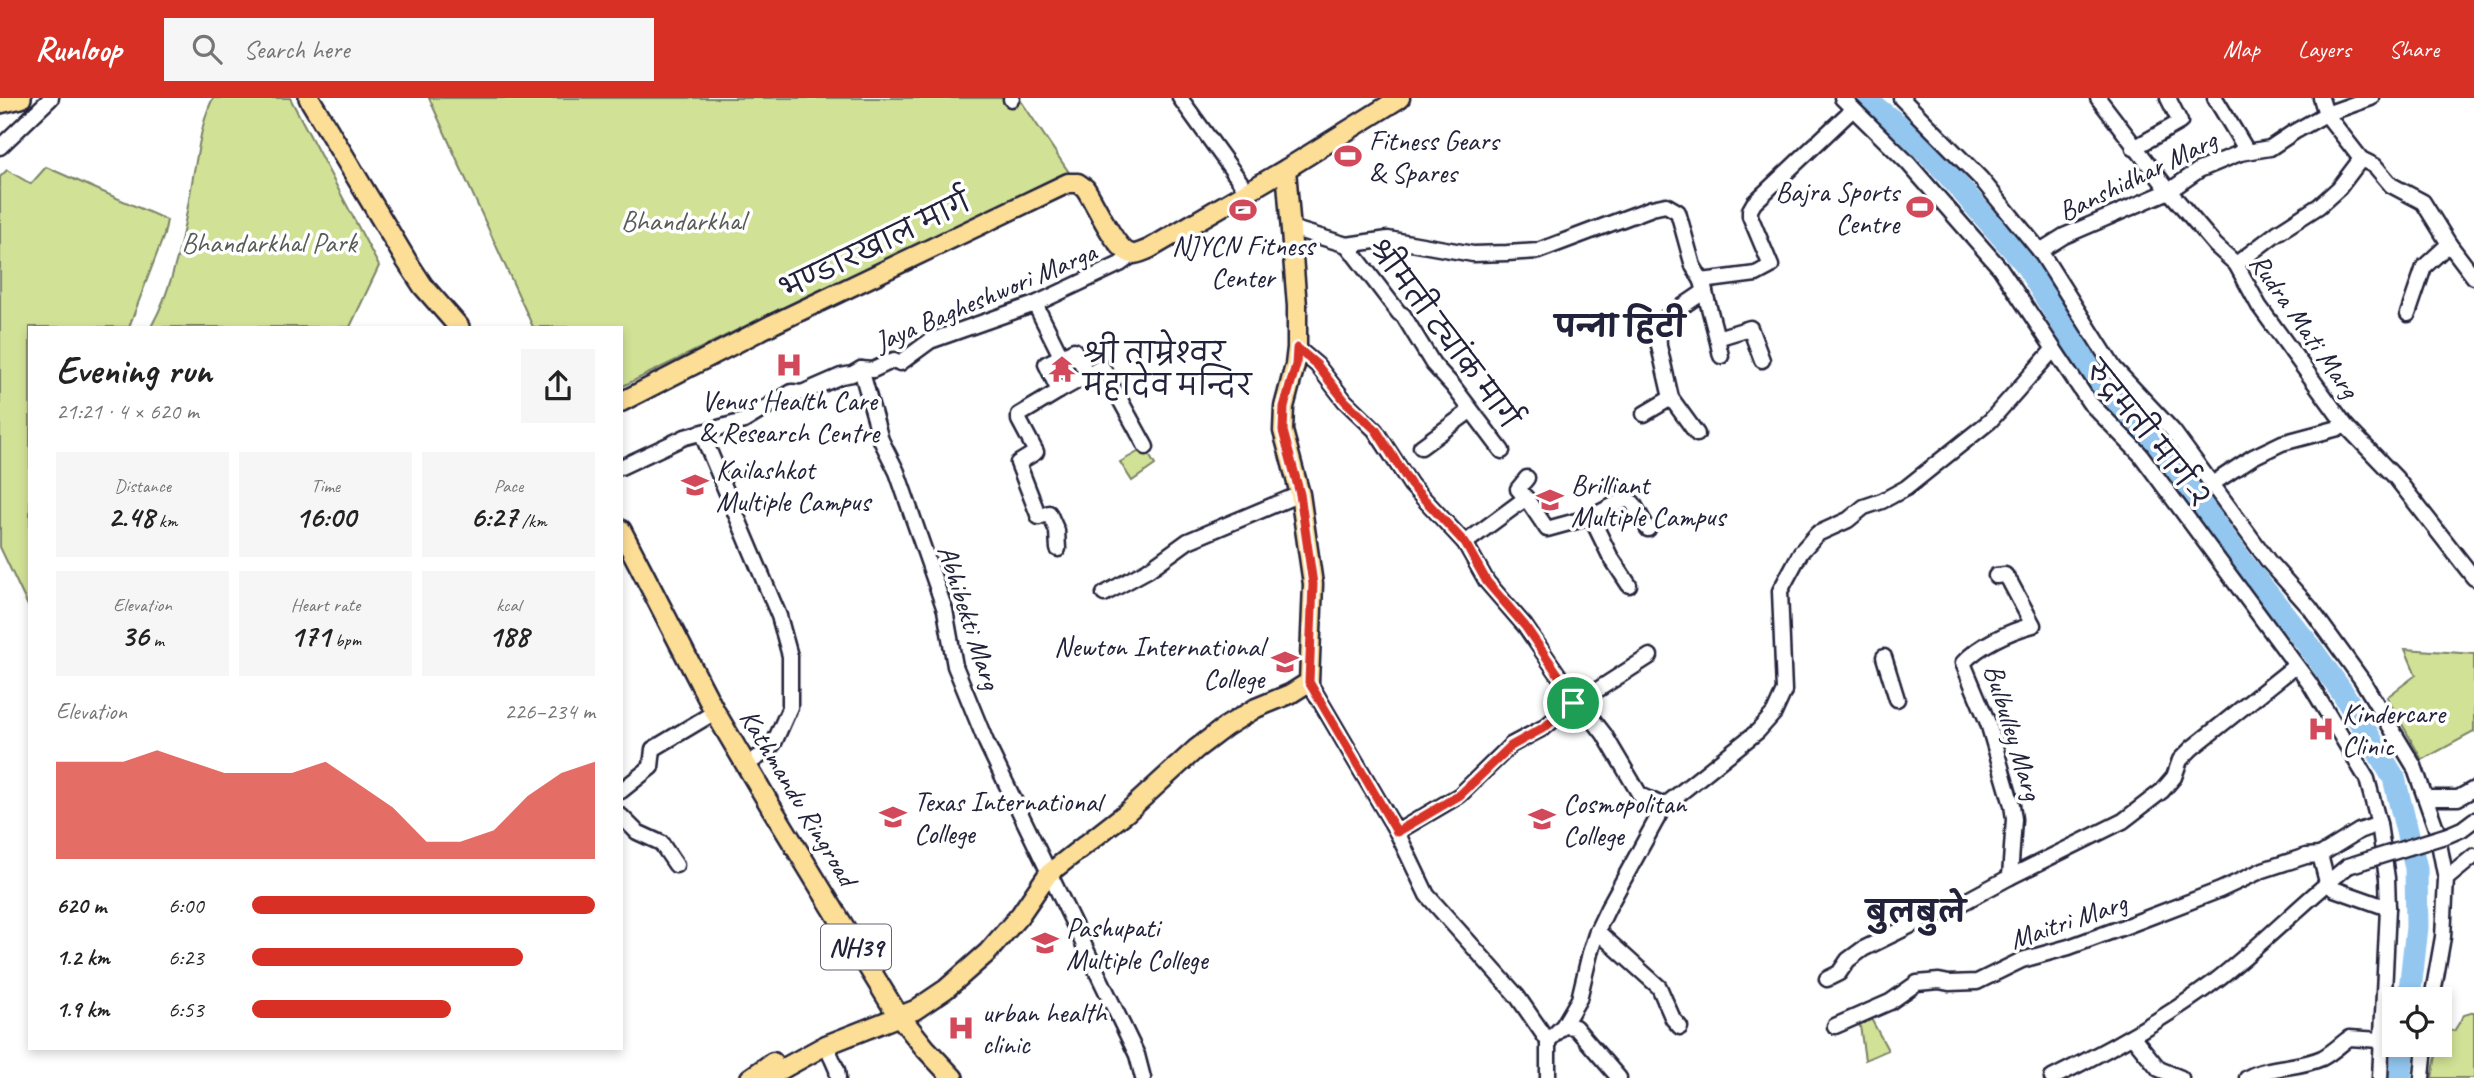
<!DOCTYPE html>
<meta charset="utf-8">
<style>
:root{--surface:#fff;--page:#f6f6f6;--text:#222;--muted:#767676;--accent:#d93025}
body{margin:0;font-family:Caveat,"Playpen Sans Deva",sans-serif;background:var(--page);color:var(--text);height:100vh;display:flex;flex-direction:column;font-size:26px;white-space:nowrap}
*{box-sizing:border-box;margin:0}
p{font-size:23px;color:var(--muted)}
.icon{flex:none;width:38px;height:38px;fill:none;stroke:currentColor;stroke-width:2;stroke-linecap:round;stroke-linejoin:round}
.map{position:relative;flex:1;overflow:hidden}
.sheet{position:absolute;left:28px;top:228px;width:595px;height:724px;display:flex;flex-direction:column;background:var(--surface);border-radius:0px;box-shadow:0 4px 10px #0003}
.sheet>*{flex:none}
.controls{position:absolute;left:2382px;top:889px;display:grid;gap:14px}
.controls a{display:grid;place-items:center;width:70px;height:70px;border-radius:0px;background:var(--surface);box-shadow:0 4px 10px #0003;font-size:35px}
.pin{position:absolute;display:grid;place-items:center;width:60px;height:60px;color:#fff;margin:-30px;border:4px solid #fff;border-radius:50%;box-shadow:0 2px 7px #0007}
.round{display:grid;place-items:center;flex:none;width:74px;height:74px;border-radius:0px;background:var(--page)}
.summary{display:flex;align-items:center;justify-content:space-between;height:119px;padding:0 28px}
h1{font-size:38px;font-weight:800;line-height:52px}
.stats{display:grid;grid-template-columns:repeat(3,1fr);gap:10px;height:119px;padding:7px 28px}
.stats div{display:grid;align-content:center;border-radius:0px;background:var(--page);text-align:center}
.stats b{font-size:30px;font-weight:800}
.stats small{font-size:19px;font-weight:400}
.stats p{font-size:19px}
.chart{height:196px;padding:14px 28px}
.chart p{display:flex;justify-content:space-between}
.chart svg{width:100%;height:126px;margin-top:7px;fill:var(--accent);opacity:.7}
ul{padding:0 28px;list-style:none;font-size:23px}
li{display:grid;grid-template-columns:112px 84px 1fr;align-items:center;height:52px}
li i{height:18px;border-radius:9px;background:var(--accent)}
header{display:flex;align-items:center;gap:42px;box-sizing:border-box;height:98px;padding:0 35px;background:var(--accent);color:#fff}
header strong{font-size:33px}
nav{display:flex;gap:38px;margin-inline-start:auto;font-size:24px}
.search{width:490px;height:63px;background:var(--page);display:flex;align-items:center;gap:18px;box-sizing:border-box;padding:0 24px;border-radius:0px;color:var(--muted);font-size:26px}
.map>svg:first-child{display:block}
</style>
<header>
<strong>Runloop</strong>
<div class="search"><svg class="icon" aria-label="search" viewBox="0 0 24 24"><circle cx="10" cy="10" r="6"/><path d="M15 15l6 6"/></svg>Search here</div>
<nav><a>Map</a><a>Layers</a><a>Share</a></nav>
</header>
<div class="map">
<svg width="2474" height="980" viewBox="0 0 2474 980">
<rect width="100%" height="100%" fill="#fff"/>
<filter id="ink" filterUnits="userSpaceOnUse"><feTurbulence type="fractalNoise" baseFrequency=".0143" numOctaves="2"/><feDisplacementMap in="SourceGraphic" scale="14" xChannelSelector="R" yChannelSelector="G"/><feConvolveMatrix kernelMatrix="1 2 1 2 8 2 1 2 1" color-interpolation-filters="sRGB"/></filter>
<g filter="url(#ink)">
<g fill="#d1e296" stroke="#7a8268" stroke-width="2">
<path d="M213,0H290L379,168L350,229H151C177,182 185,125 194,73C199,49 202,22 213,0Z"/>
<path d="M429,0H1019L1070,76L1004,110L766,218L621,289V229H533Z"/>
<path d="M46,69L167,122L164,137L129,229H30V512L0,449V79L7,72L31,86Z"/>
<path d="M1145,350L1155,367L1132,383L1120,364Z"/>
<path d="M2405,551L2474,556V634L2422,662L2387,599L2416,577Z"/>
<path d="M2474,914V980H2432L2441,930L2454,933L2464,917Z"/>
<path d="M1869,917L1888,952L1865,962L1859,921Z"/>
</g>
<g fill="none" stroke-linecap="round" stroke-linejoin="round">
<g stroke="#93c7f0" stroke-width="23">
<path d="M1863,0L1907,34L1938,65L2025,165L2099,286L2165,356L2245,468L2307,545L2342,594L2394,680L2416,770L2417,829L2409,901"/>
<path d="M2400,980L2404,947"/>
</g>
<defs>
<g id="minor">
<path d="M1180,0L1247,93"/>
<path d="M1842,0L1907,64L2000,170L2089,304L2140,356L2310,586L2367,681L2379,726L2387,780L2388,810"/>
<path d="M1901,0L1981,81L2040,153L2114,270L2173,333L2269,464L2310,510L2362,582L2414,668L2436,730L2446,781L2443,839L2432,901"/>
<path d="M2098,0L2169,93L2215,147L2236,166L2259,208L2346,328L2396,380L2474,480"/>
<path d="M2215,0L2244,48L2240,55"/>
<path d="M2321,0L2326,16L2361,61L2375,68L2391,87L2423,104L2449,146L2474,179"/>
<path d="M1011,1L1012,0"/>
<path d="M0,49L51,0"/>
<path d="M2134,50L2180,24L2168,0"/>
<path d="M1291,130L1347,147L1388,141L1473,156L1507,155L1538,153L1652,110L1666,107L1678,114L1693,168L1702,183L1717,240L1750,230L1762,262"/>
<path d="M1347,147L1399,215L1403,217L1433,266L1453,288L1502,353"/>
<path d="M2040,153L2064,138L2169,93L2199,72L2240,55L2270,50L2294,34L2326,16L2371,0"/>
<path d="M2236,166L2277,135L2319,108L2339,90L2361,61"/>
<path d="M1702,183L1756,176L1771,168L1750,118V112L1754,105L1853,11"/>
<path d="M1035,206L1061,258"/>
<path d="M2408,216L2424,169L2449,146"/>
<path d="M1717,240L1721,258"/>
<path d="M1297,250L1317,267L1345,303L1375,332L1411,387L1465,445L1487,484L1525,528L1562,582L1574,607L1583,609L1604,636L1640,697L1664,708"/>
<path d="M1074,252L1088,277L1059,293L1046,266Z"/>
<path d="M861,271L881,342L897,374L945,512L955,568L986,644L1137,957L1143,980"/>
<path d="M1088,277L1102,269L1146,349"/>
<path d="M1671,300L1659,248L1658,225L1705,193"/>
<path d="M1644,316L1671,300L1697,336"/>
<path d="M702,336L779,518L790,558V609L774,645L766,654L746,667"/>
<path d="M1421,349L1470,313"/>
<path d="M621,369L685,339L744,323L792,294L802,295L841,278L852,276L861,271L873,272L894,262L900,265L930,243L1035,206L1120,166L1134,156"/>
<path d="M2212,386L2253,359L2282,345L2346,328"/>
<path d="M1526,400L1518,391L1527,380"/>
<path d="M1591,419L1610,458L1629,487"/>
<path d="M1465,445L1526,400L1547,431L1591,419L1626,401L1633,405L1648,431"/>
<path d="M1058,451L1057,433L1049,415L1039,419L1018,365L1036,354L1019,322V317L1059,293"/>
<path d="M1996,478L2005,477L2009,482L2033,527C2010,533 1979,547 1963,565L1988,625L2012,707L2014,721L2010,779"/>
<path d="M1104,496L1148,472L1188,443L1300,396"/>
<path d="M1884,559L1897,601"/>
<path d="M1309,584L1397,734L1427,797L1517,898L1548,943"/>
<path d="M1574,607L1650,558"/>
<path d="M621,693L651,669L653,651L715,614"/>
<path d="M2426,700H2458L2474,691"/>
<path d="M621,718L637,734L661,745L676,767"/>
<path d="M2379,726L2359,733L2320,757L2327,784L2334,791L2388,810L2380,980"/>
<path d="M1397,734L1460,697L1511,647L1545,629L1573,605"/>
<path d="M2448,737L2462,731L2474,722"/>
<path d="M2446,781L2474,758"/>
<path d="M1597,833L1659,889L1673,921L1680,929"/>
<path d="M1827,881L1839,875L1848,862L1863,851L1930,818L1949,812L2010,779L2123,723L2162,693L2174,679L2180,662L2192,650L2295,568"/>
<path d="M1563,928L1575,929L1619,980"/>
<path d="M1835,928L1890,904L1917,885L1939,883L1949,885L1977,884L2022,862L2069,849L2129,827L2220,792L2263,772L2306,758L2320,757"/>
<path d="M2133,939L2159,971L2181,980"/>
<path d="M826,947L837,972L838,980"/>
<path d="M1548,980V943L1563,928L1579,901L1590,855L1597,833L1608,810L1664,708L1758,633L1774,615L1784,593L1780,493L1801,454L1817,436L1848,422L1864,409L1882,403L1906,390L1990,323L2053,252"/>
<path d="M2052,980C2109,952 2163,922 2214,884C2261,848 2302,805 2348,768"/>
<path d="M2247,980C2270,967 2298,971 2322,960C2332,955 2341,946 2349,940L2380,942"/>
<path d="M2422,980L2425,947"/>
</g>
<g id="major">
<path d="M621,304L773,226L1068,85H1078L1085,90C1095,104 1116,155 1133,156C1138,156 1144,153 1149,151L1286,71L1400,0"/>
<path d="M750,980L773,964"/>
<path d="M766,980L826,947L915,912L946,891L988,854L1020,817L1048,776L1126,715L1196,651L1225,629L1256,610L1290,596L1309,584L1313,486L1300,396L1283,333L1284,309L1295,267L1297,250V208L1286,71"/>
</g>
<g id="highway">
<path d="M309,0L406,162L423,188L459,229"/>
<path d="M0,5L21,0"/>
<path d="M621,432L715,614L771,709L894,911L925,950L953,980"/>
</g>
</defs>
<use href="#minor" stroke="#22223b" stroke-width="19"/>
<use href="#major" stroke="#22223b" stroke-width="23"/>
<use href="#highway" stroke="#22223b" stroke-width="24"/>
<use href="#minor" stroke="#fff" stroke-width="14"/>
<use href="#major" stroke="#fdde96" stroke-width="18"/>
<use href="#highway" stroke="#fdde96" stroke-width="19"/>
<defs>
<path id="minor-bridge" d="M2348,768L2448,737"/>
</defs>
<use href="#minor-bridge" stroke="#22223b" stroke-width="19" stroke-linecap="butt"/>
<use href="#minor-bridge" stroke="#fff" stroke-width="14"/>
</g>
</g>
<g fill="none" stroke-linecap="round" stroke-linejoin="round" filter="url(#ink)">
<defs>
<path id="route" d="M1297,250L1317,267L1345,303L1376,332L1411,387L1465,445L1487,484L1525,528L1562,582L1573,605L1545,629L1511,648L1460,697L1397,734L1309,584L1313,486L1300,396L1283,333L1284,309L1296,267Z"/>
</defs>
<use href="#route" stroke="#fff" stroke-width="14"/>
<use href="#route" stroke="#d93025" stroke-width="9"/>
</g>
<defs>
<symbol id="stadium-bare" viewBox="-9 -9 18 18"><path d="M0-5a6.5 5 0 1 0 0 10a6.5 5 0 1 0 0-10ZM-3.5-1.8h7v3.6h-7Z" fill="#d1495b" stroke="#fff" stroke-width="2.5" paint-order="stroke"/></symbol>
<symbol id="hospital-bare" viewBox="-9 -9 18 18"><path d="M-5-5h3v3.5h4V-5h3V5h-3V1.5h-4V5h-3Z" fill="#d1495b" stroke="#fff" stroke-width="2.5" paint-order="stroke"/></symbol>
<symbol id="temple-bare" viewBox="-9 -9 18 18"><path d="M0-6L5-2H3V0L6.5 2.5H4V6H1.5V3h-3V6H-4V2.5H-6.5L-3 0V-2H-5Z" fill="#d1495b" stroke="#fff" stroke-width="2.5" paint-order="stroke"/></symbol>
<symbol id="university-bare" viewBox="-9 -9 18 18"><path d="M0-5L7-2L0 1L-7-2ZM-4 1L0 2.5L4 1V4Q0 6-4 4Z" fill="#d1495b" stroke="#fff" stroke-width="2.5" paint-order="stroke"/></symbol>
</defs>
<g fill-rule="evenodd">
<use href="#stadium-bare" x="1329" y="39" width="38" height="38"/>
<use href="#stadium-bare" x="1901" y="90" width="38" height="38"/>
<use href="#stadium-bare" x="1224" y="93" width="38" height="38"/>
<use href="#hospital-bare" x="770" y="248" width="38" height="38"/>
<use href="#temple-bare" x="1043" y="252" width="38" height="38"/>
<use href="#university-bare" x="676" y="368" width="38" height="38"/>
<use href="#university-bare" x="1531" y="383" width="38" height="38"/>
<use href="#university-bare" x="1266" y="545" width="38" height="38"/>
<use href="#hospital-bare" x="2302" y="612" width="38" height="38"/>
<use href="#university-bare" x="874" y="700" width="38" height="38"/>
<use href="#university-bare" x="1523" y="702" width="38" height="38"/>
<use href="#university-bare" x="1026" y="826" width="38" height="38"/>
<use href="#hospital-bare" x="942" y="911" width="38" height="38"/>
</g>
<g text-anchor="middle" stroke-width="7" stroke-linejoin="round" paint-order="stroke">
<rect fill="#fff" stroke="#646476" stroke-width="2" x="821" y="826.5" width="70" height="45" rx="5"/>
<g font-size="26" font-weight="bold" fill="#22223b">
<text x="856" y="858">NH39</text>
</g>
<g font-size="28" fill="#22223b" stroke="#fff" text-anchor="start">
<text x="1369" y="52">Fitness Gears<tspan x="1369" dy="32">&amp; Spares</tspan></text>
<text x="1899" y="103" text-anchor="end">Bajra Sports<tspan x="1899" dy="32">Centre</tspan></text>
<text x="1243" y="157" text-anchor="middle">NJYCN Fitness<tspan x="1243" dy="32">Center</tspan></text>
<text x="1083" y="265">श्री ताम्रेश्वर<tspan x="1083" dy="32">महादेव मन्दिर</tspan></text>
<text x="789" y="312" text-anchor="middle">Venus Health Care<tspan x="789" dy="32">&amp; Research Centre</tspan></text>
<text x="716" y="381">Kailashkot<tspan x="716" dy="32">Multiple Campus</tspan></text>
<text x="1571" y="396">Brilliant<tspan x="1571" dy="32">Multiple Campus</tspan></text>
<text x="1264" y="558" text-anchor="end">Newton International<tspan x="1264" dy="32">College</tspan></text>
<text x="2342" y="625">Kindercare<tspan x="2342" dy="32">Clinic</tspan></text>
<text x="914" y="713">Texas International<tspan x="914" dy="32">College</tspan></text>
<text x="1563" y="715">Cosmopolitan<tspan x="1563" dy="32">College</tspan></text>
<text x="1066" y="839">Pashupati<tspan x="1066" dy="32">Multiple College</tspan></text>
<text x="982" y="924">urban health<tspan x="982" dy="32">clinic</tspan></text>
</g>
<g font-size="28" fill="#22223b" stroke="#fff">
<text transform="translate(2137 77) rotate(-26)" y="10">Banshidhar Marg</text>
<text transform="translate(875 147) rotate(-26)" y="10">भण्डारखाल मार्ग</text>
<text transform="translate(985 198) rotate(-23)" y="10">Jaya Bagheshwori Marga</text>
<text transform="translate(2305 227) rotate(55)" y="10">Rudra Mati Marg</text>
<text transform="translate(1444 235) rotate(53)" y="10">श्रीमती ट्यांक मार्ग</text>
<text transform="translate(2148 335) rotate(51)" y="10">रुद्रमती मार्ग-२</text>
<text transform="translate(970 519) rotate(72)" y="10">Abhibekti Marg</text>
<text transform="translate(2014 634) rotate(73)" y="10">Bulbulley Marg</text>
<text transform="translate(799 699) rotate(59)" y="10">Kathmandu Ringroad</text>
<text transform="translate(2068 822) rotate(-19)" y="10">Maitri Marg</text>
</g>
<g font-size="28" fill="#575c56" stroke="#fff">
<text x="683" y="132">Bhandarkhal</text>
<text x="269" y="154">Bhandarkhal Park</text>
</g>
<g font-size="30" font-weight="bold" fill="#22223b" stroke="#fff">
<text x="1620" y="239">पन्ना हिटी</text>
<text x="1916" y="824">बुलबुले</text>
</g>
</g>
</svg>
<div class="controls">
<a><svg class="icon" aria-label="locate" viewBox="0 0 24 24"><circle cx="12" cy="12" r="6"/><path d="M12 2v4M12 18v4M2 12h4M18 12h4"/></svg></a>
</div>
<div class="pin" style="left:1573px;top:605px;background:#1e9e55"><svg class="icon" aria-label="arrive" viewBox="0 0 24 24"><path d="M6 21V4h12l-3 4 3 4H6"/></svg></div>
<section class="sheet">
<div class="summary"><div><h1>Evening run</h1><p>21:21 · 4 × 620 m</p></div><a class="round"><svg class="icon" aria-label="share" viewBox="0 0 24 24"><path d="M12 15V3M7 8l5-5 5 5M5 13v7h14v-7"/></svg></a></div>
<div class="stats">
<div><p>Distance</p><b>2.48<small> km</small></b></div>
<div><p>Time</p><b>16:00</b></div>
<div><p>Pace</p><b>6:27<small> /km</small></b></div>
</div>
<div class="stats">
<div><p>Elevation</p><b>36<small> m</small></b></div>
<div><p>Heart rate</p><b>171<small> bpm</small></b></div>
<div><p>kcal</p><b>188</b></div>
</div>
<div class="chart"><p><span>Elevation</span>226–234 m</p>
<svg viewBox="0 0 160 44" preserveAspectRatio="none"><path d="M0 44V10L10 10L20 10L30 6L40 10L50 14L60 14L70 14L80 10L90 18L100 26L110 38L120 38L130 34L140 22L150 14L160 10V44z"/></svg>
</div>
<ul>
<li><b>620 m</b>6:00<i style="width:100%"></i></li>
<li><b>1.2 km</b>6:23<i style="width:79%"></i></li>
<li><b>1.9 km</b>6:53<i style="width:58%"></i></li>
</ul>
</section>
</div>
